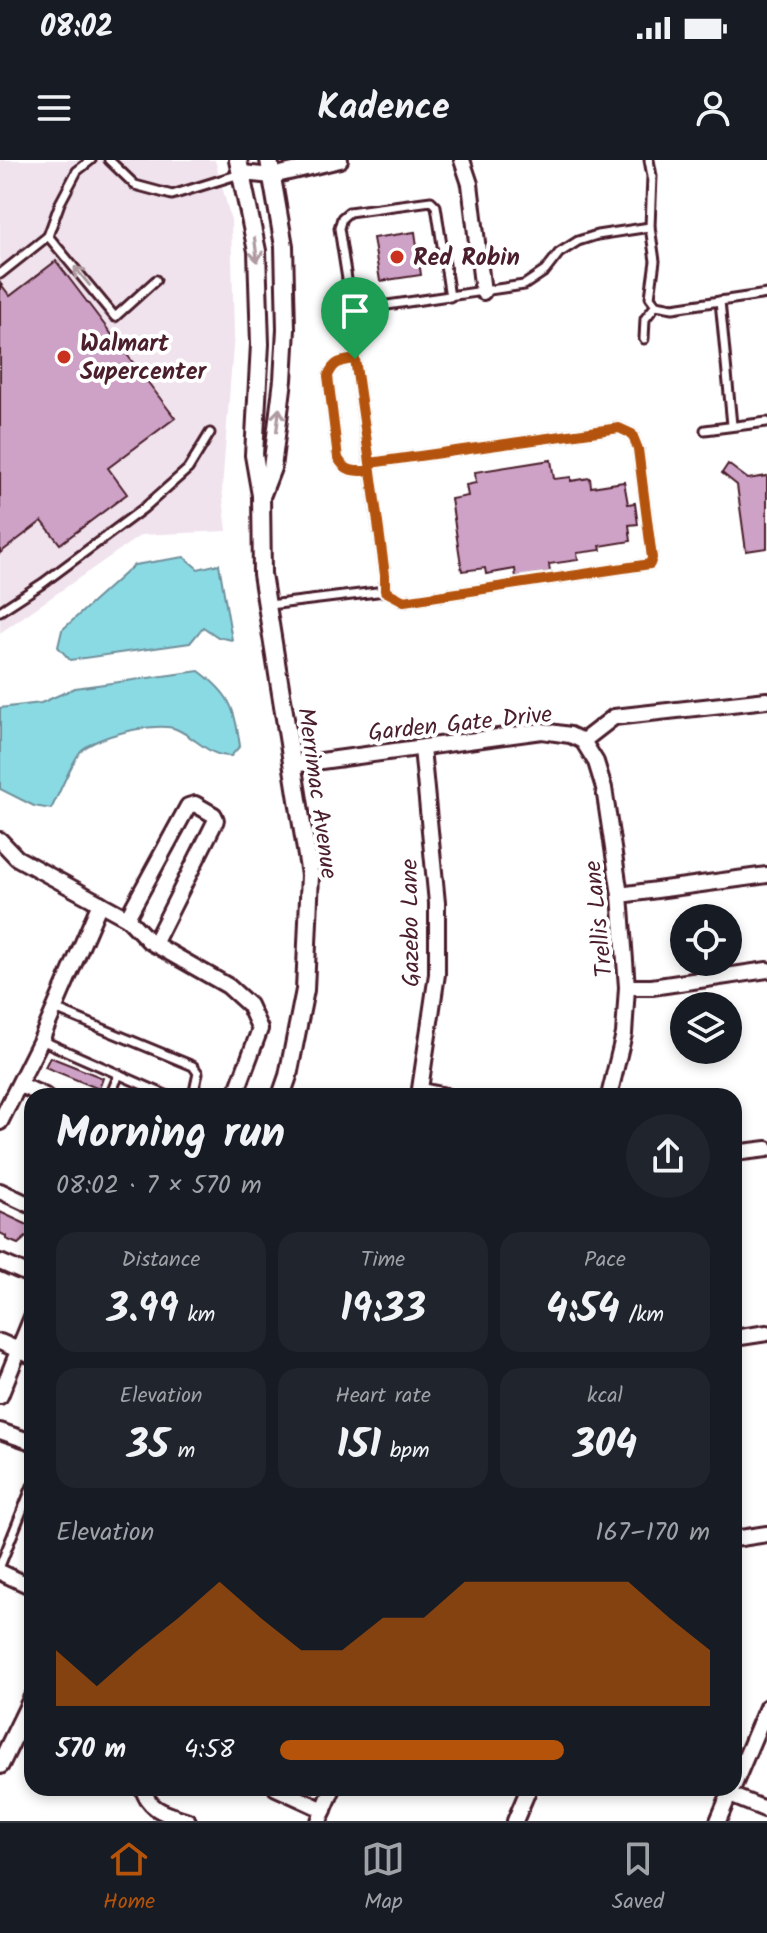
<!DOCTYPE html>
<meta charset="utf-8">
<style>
:root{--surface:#171b24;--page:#20242c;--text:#f1f3f6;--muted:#9ea1a6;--line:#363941;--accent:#b45309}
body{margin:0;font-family:Kalam,sans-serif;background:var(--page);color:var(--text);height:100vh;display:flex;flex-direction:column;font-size:30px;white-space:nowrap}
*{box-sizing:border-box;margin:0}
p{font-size:26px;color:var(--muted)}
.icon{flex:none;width:44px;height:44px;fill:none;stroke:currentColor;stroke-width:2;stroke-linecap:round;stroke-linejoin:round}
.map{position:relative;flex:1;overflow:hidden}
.drawer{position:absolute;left:24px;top:928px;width:718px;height:708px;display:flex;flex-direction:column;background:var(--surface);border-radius:24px;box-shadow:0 4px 12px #0003}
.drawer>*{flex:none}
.buttons{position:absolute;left:670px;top:744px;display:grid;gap:16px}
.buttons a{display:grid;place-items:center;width:72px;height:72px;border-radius:50%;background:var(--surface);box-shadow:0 4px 12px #0003;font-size:40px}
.pin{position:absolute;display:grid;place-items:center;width:68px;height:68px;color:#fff;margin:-82px -34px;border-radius:50% 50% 50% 0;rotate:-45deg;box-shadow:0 0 8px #0007}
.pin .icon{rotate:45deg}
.round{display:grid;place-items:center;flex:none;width:84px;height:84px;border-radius:42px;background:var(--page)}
.summary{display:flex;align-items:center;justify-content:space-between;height:136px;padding:0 32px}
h1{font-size:44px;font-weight:700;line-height:60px}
.stats{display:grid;grid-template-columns:repeat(3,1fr);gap:12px;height:136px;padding:8px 32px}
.stats div{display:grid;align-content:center;border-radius:20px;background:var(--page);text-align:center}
.stats b{font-size:40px;font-weight:700}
.stats small{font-size:22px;font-weight:400}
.stats p{font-size:22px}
.chart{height:224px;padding:16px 32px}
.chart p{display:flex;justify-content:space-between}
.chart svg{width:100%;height:144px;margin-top:8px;fill:var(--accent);opacity:.7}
ul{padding:0 32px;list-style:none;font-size:26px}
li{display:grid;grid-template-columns:128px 96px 1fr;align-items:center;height:60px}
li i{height:20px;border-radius:10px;background:var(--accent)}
.status{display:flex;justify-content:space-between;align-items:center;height:56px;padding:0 40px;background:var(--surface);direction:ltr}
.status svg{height:22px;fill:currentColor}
header{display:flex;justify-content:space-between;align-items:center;height:104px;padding:0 32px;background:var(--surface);font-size:36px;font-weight:700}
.tabs{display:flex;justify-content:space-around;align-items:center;height:112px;border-top:2px solid var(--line);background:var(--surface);font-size:22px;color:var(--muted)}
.tabs a{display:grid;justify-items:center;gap:4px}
.tabs .on{color:var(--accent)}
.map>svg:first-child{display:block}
</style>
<div class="status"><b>08:02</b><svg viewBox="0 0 49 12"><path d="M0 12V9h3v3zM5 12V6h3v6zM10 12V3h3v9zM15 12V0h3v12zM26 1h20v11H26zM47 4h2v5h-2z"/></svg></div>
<header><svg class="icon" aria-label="menu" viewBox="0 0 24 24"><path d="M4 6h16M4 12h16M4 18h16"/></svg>Kadence<svg class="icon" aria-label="person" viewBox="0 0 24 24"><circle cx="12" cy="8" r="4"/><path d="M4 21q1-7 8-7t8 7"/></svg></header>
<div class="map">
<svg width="767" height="1661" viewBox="0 0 767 1661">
<rect width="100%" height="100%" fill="#fff"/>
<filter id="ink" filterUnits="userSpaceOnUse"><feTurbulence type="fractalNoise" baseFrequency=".0125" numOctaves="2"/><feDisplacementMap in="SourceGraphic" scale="16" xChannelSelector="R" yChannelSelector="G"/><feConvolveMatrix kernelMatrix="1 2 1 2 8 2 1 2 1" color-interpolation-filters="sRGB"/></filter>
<g filter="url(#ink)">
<path fill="#f0e3ee" d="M0,0H215L231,60L234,174L222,329L227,371L141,375L0,473Z"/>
<g fill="#8adae4" stroke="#708f9a" stroke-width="2">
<path d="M184,397L198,409L219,404L232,480L218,477L203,467L190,483L70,500L58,487L62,470L134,405Z"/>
<path d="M199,511C231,535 234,547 240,586L231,596C207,596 197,578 176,569C157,561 94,576 80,592C71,604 59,634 51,649L34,646L0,629V548L41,543L75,528Z"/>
</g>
<g fill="#cea2c6" stroke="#4a1f2b" stroke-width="2">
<path d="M415,72L421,115L380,121L373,78Z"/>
<path d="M56,101L175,258L108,308L127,334L60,384L42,361L0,393V123L10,136Z"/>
<path d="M551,300L554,319L571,317V321L590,318L591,327L624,322L628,344L635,343L638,364L629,365L631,381L600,386L601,390L577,393L578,400L549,404L550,412L516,418L515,409L486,414L485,408L462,411L451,339L468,336L466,325L476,323L475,312Z"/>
<path d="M728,304L748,319L767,316V388L746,391L737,325L722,313Z"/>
<path d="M50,897L103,918L99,929L45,907Z"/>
<path d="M0,1052L32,1067V1072L18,1084L6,1079V1076L0,1073Z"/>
</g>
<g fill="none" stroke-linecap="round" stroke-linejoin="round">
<defs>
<g id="service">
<path d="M109,0L135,25L172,35L240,14"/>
<path d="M649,0L652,16L650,67L655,101L650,137L656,145L673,148L767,134"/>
<path d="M48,76L115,157L156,120"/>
<path d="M0,114L48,76L60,43L77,11L91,0"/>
<path d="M720,141L732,265"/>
<path d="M360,149L349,132L339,68L342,58L349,52L431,41L436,46L450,137"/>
<path d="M644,179L645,159L656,145"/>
<path d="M355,199C341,201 334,202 328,216L338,298C346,313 356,311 371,311"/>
<path d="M705,270L767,262"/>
<path d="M385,431V415L351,170L360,149L524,125L545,111L559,93L578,81L597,75L650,67"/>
<path d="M269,445L385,431L404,441L650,404L652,398L638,289L632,274L619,268L370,303"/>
<path d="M0,451L43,423L144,348L188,309L210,273"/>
<path d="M55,849L193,906L198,913L193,936"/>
<path d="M41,880L168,936"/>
<path d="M110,936L119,914"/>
<path d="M0,1406L32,1326"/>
</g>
<g id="minor">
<path d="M462,0L470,24L483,132"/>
<path d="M242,13L272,16L340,0"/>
<path d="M583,581L596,602L604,628L620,735L627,827L624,874L609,936"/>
<path d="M583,581L614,557L767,540"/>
<path d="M292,605L542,571L570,575L583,581"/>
<path d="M0,680L17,698L127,758L149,781L228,826L249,845L260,869L235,936"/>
<path d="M620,735L767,715"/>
<path d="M127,758L188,646L195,644L214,655L216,660L154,784"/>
<path d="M627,827H652L767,810"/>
<path d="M20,925L45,936"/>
<path d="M422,931L446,936"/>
<path d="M419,936L437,814V743L422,588"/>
<path d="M0,962L41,880L100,743"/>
<path d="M734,993L767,989"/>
<path d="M0,1031L32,1046"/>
<path d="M0,1102L32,1116"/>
<path d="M734,1178L767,1173"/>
<path d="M0,1182L32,1196"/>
<path d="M0,1236L32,1157"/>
<path d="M0,1271L32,1282"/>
<path d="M734,1379L767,1374"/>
<path d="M0,1412L32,1427"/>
<path d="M734,1625L767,1547"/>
<path d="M143,1628C148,1651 168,1654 188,1661"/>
<path d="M276,1628L324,1650"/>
<path d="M730,1635L767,1650"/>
<path d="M319,1661L333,1628"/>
<path d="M515,1661L529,1628"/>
<path d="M718,1661L732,1628"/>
</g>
<g id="tertiary">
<path d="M238,0L257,91L260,184L254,295L261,335L262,414L310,715L305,830L288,916L281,936"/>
<path d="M262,334L272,308L283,220L286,169L284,86L269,0"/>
<path d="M0,1605L32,1539"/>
</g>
</defs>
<use href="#service" stroke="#4a1f2b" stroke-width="13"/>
<use href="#minor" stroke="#4a1f2b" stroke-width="20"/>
<use href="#tertiary" stroke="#4a1f2b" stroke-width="22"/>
<use href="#service" stroke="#fff" stroke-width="7"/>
<use href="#minor" stroke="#fff" stroke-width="14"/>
<use href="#tertiary" stroke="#fff" stroke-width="16"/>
</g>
<defs><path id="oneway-shaft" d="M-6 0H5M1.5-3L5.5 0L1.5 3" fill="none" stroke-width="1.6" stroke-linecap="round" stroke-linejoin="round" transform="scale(2)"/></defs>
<g stroke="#ae9aa0">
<use href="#oneway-shaft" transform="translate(256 90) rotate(83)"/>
<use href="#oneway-shaft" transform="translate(82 116) rotate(-129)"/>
<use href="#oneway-shaft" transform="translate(278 260) rotate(-83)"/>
</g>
</g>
<g fill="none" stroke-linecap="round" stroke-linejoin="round" filter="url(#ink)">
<defs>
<path id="route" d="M355,199L370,303L371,311L385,415V431L404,441L650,404L652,398L638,289L632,274L619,268L370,303L371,311C356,311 346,313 338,298L328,216C334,201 341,201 355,199"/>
</defs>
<use href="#route" stroke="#fff" stroke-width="16"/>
<use href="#route" stroke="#b45309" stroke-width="10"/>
</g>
<g fill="#c8321e" stroke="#fff" stroke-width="3">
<circle cx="397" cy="97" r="8"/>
<circle cx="64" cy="197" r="8"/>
</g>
<g text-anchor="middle" stroke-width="8" stroke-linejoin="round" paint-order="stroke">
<g font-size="24" font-weight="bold" fill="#4a1f2b" stroke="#fff" text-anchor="start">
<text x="413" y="105">Red Robin</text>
<text x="80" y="191">Walmart<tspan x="80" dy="28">Supercenter</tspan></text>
</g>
<g font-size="24" fill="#4a1f2b" stroke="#fff">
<text transform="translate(460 563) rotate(-6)" y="8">Garden Gate Drive</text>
<text transform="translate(318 633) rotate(82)" y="8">Merrimac Avenue</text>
<text transform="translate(598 759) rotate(-96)" y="8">Trellis Lane</text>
<text transform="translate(410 763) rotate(-91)" y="8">Gazebo Lane</text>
</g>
</g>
</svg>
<div class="buttons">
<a><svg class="icon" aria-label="locate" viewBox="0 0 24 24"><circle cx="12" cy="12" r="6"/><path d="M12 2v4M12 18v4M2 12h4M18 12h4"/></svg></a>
<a><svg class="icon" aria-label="layers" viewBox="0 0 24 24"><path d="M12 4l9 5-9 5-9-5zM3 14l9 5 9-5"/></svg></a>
</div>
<div class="pin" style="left:355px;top:199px;background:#1e9e55"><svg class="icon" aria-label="arrive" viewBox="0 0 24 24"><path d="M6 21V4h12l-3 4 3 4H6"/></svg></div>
<section class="drawer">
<div class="summary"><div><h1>Morning run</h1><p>08:02 · 7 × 570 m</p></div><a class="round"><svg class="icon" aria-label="share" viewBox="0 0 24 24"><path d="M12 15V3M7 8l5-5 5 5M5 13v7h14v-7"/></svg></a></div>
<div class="stats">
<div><p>Distance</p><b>3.99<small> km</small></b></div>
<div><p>Time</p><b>19:33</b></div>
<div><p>Pace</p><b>4:54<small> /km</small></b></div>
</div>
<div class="stats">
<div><p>Elevation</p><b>35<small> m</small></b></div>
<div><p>Heart rate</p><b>151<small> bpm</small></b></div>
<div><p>kcal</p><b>304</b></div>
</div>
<div class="chart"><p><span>Elevation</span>167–170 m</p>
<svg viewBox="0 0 160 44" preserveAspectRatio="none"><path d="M0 44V27L10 38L20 27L30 17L40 6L50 17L60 27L70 27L80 17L90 17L100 6L110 6L120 6L130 6L140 6L150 17L160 27V44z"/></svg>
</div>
<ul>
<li><b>570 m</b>4:58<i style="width:66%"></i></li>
</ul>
</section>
</div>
<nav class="tabs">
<a class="on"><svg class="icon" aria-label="home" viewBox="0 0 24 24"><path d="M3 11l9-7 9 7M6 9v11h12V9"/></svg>Home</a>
<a><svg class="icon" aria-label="map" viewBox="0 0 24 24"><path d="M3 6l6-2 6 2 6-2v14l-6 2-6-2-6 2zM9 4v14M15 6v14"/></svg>Map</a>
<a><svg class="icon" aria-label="saved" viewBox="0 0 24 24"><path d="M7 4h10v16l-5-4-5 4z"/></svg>Saved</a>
</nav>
